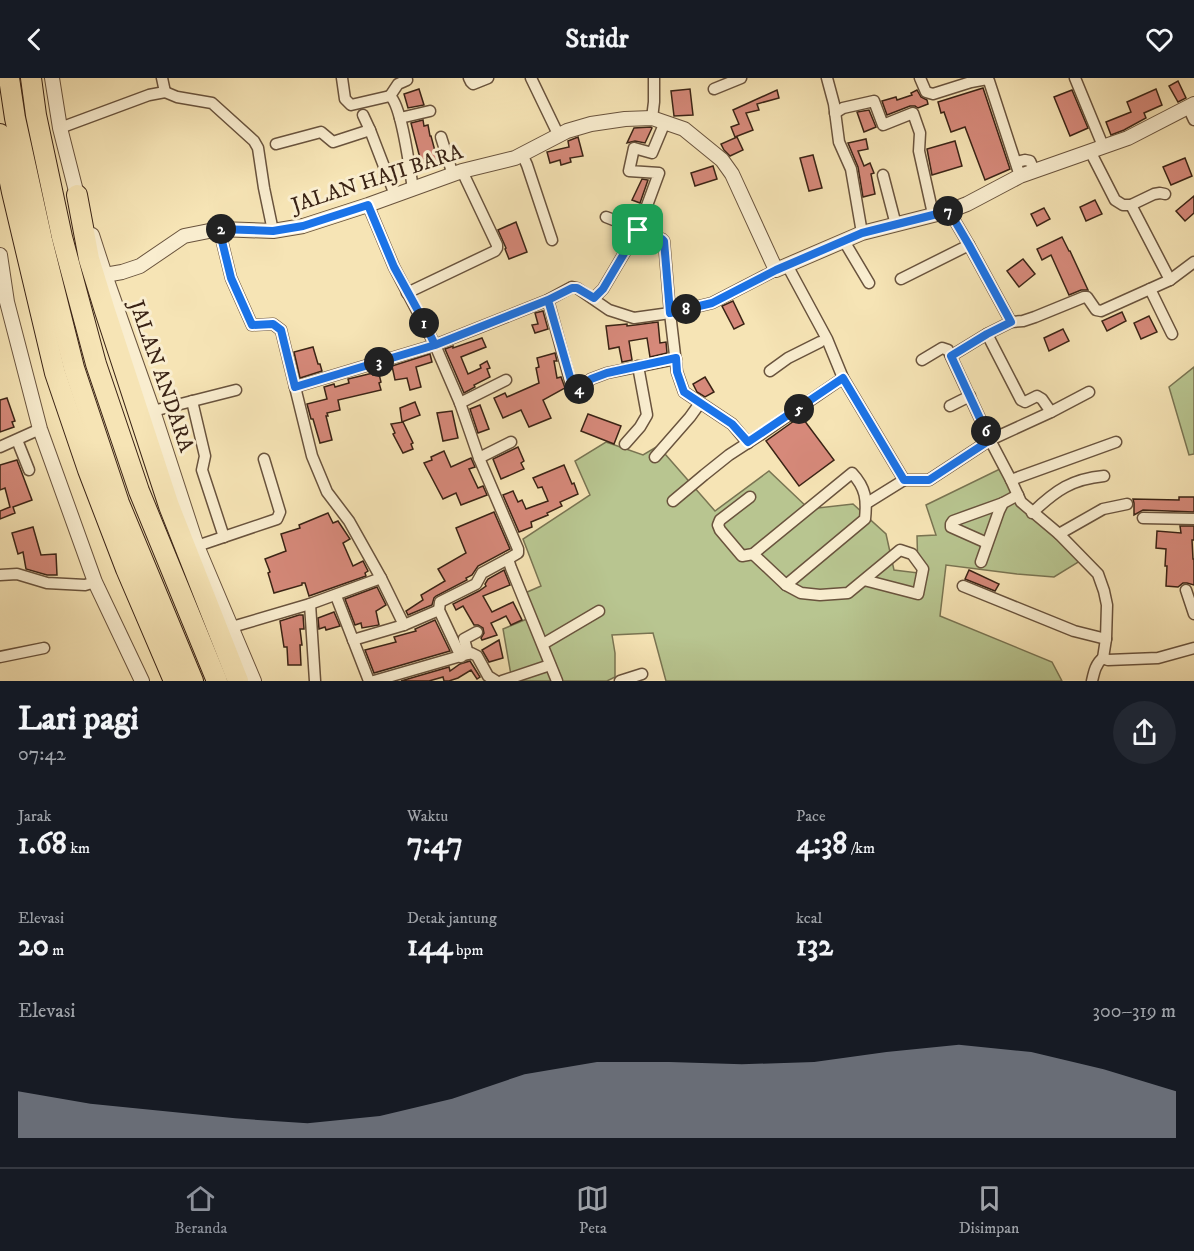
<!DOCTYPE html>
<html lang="id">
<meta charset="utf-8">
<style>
:root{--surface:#171b24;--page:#242831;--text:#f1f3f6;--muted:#9ea1a6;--line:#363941;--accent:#8c9099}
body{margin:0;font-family:"IM FELL DW Pica",serif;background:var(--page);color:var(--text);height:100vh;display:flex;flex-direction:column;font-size:22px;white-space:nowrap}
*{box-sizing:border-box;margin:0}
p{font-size:20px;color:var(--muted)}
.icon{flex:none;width:33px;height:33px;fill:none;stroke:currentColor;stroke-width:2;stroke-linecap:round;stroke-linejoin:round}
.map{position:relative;height:603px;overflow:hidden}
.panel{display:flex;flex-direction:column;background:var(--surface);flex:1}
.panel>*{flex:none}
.pin{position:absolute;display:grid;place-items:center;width:51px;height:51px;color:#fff;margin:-26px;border-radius:12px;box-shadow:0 3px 9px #0006}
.km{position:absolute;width:30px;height:30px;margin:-15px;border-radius:50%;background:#222;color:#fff;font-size:16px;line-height:30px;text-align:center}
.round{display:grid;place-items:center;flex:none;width:63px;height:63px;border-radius:32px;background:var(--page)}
.head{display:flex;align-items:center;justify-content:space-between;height:102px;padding:0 18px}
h1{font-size:33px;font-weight:700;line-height:45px}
.stats{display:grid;grid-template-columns:repeat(3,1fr);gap:9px;height:102px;padding:6px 18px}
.stats div{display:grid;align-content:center}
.stats b{font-size:30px;font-weight:700}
.stats small{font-size:16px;font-weight:400}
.stats p{font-size:16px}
.chart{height:168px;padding:12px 18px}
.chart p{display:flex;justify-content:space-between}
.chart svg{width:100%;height:108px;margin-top:6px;fill:var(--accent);opacity:.7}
header{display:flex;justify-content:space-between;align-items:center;height:78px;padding:0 18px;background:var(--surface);font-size:27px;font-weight:700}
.dock{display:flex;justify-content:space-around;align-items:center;height:84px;border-top:2px solid var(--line);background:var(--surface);font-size:16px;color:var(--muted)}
.dock a{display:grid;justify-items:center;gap:3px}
.dock .on{color:var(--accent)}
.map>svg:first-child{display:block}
</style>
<header><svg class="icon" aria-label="back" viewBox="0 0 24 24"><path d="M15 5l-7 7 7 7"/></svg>Stridr<svg class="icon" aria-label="heart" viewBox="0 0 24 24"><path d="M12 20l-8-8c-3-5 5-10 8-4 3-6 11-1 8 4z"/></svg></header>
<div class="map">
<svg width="1194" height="603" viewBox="0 0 1194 603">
<rect width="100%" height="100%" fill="#f6e4b5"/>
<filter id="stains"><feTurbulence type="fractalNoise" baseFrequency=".00333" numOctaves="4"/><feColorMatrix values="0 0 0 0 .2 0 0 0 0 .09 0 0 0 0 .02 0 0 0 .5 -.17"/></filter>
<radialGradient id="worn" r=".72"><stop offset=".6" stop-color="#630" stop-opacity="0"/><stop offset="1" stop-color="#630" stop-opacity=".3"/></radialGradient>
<g fill="#b8c590" stroke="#797452" stroke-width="1.5">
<path d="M1194,289V376L1189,377L1169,309Z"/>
<path d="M606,364L643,377L658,368L715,433L769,393L809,431L853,426L886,456L894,492L918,495L917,458L936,457L926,427L1006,388L1026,427L1085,480L1054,499L1017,496L946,487L940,538L1052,584L1062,603H666L653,555L612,557L615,575V599L607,603H512L503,551L534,538L525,515L541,508L523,461L590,417L575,383Z"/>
</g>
<g fill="#d6897a" stroke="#3a2315" stroke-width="1.5">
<path d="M1178,3L1186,20L1178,24L1169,8Z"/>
<path d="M983,10L1010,91L985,102L965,49L951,54L944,34L941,35L938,24Z"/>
<path d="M419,11L424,27L408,30L404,16Z"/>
<path d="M690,11L693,37L674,38L671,13Z"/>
<path d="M1156,11L1162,27L1144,35L1146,40L1124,52L1111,57L1106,44L1131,34L1127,24Z"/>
<path d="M777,12L779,20L757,26L759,32L746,35L753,52L735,59L731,49L739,46L733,32Z"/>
<path d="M917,12L921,19L927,22L928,26L918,30L915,28H910L887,37L882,23L896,19L897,22L912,17L911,15Z"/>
<path d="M1072,12L1088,50L1070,58L1054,19Z"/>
<path d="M869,32L876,49L864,54L857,34Z"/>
<path d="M423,42L424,48L428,47L430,58H431L439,88L423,92L411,45Z"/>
<path d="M651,49L652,50L645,65L635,63L627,65L634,50Z"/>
<path d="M578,59L583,78L570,80L571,84L561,87L560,82L550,85L547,74L569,69L568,63Z"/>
<path d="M737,59L743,72L730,78L724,72L721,66Z"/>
<path d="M866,61L868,71L858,73L864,88L870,85L874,95L871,96L875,116L863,119L858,89L848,65Z"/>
<path d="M955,63L962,88L932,97L927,71Z"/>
<path d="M813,77L822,110L809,113L800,80Z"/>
<path d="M1185,80L1192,98L1171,107L1163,89Z"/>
<path d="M713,88L717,101L695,108L691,95Z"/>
<path d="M642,101L648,102L640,125L632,122Z"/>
<path d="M1194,118V135L1185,143L1176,133Z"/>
<path d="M1095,122L1102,136L1086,143L1080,129Z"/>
<path d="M1044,130L1050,141L1037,148L1031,136Z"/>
<path d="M516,144L527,174L509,181L505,171L506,170L498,152Z"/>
<path d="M1062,159L1069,173H1070L1088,212H1081L1069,217L1051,177L1042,182L1037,171Z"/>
<path d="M1023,181L1035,196L1019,209L1007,193Z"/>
<path d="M733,223L744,246L734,251L722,228Z"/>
<path d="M543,233L548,251L535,255L532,247L538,246L535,235Z"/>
<path d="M1122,234L1126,243L1107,253L1102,243Z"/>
<path d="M1149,238L1157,254L1141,261L1134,245Z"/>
<path d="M658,244L660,265L666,264L667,275L650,279L647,260L629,263L632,282L622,284L619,269L609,271L606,248L627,246V248L635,247Z"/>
<path d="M1063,251L1069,263L1049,273L1044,260Z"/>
<path d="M482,260L486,269L461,279L468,296L481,290L480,287L487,283L490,290L487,291L490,299L474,307L475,309L464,315L445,271L453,268V270Z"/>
<path d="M313,269L318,286H320L322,293L300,300L294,274Z"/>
<path d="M555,275L557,283H554L557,300L561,299L565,310L543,322L551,340L529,349L521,332L503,340L494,320L505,315L507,319L539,305L536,290L539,289L537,280Z"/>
<path d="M430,276L432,284L416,289L421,309L410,312L407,300L395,302L392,288Z"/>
<path d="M373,295V297L379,296L381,304L379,305L381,312L338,322L340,332L327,335L328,338H326L332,362L320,365L313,341H311L307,326L327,321L324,309L334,306L335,309L349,305L348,301Z"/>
<path d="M705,299L714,314L705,319L697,314L693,306Z"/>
<path d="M7,320L15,343L12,344L14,349L0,354V322Z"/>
<path d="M415,324L420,337L402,344L400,330Z"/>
<path d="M480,327L489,351L478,355L470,331Z"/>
<path d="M452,333L458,360L443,363L437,335Z"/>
<path d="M588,336L621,348L614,366L581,353Z"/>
<path d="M801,338L834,382L799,408L766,363Z"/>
<path d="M403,344L413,365L411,366L413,371L403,375L393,356L395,355L391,346Z"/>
<path d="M518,369L524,383L521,385L524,391L501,401L493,381Z"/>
<path d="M444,373L451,389L471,380L475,389L469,391L478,410L483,408L487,417L461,427L456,415L443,421L424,385L432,382L431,379Z"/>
<path d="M17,382L32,422L13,429L15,435L0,441V433L10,429L5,410L0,412V387Z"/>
<path d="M564,387L572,406L574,405L578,416L560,424L562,428L547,435L548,437L531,444L532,449L519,454L503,417L513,413L518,424L522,422L526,431L548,423L542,409L538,410L533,400Z"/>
<path d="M1179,419H1194V434L1143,432L1134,437V425L1133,421L1179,422Z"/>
<path d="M494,434L510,471L478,488L472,497L466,500L467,502L436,518L434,520L432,527L408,537L406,533L423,522L421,517L445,503L438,491L466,475L456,450Z"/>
<path d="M328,435L333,445L338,443L350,461L343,465L353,488L363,483L368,493L365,495L366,498L309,518L305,505H302V507L274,515L268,495L270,494L265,481L286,473L281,456L300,450L299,447Z"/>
<path d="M1180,448H1194V462H1192L1193,481H1194V507L1187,505H1183L1178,509L1166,508L1167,488H1165L1166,471L1156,470L1157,453L1181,455Z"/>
<path d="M33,449L41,477L56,476L57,497H47L26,491L23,474L18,476L12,455Z"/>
<path d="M504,492L510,507L483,518L492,534L513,524L522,542L511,547L506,538L500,541L491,545L497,557L482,562L481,560L484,555L483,550L478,547H474L463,528L456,532L453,526L479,513L486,508L485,506L488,501Z"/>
<path d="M969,492L999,506L995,513L965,501Z"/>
<path d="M377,509L386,527L376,533L379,547L362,550L361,545L355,547L345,521Z"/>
<path d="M334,534L340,548L326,552L325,549L319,551L318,540Z"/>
<path d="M299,537H303L304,551H300L302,567H300L301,587H288L287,569H284L280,543Z"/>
<path d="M435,542L450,573L374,595L365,572L396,564L394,559L416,553L415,551Z"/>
<path d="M499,562L503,580L489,584L482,572Z"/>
<path d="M470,583L480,599L477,601L471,592L458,600L449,603H444L443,599L429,603H401L449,589L450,593L460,586Z"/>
</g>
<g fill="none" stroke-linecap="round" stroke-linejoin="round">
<defs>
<g id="minor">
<path d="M162,0L165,14"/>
<path d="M342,0L345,21L351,27L390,18C402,28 410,93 413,111"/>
<path d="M469,0L471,4L473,6L488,0"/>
<path d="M531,0L558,56"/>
<path d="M827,0L834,26L839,64L851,91L862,155"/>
<path d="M920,0L926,14L933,16L971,4L987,1L989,3L1020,98"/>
<path d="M1075,0L1103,68"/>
<path d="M714,11L741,0"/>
<path d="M165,14L177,19L212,25L254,63L258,70L264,110L273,153"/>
<path d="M390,18L398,6L407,2"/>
<path d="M1188,29L1194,42"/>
<path d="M835,35L843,30L874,23L883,47L913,35L920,55L919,73L933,136"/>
<path d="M363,37L370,52"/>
<path d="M400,40L430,33"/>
<path d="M652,40L654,24V0"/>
<path d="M60,50L149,17L165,14"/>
<path d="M441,59L453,97"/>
<path d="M276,66L321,54L333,64L370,52L395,117"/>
<path d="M1090,73L1115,122L1123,127H1131L1154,116L1160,115L1165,116"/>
<path d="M522,76L527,87L552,162"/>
<path d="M1016,84L1025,82L1030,83L1034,92"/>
<path d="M883,97L896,147"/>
<path d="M368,127L394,189L435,267L460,325L479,380L518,471V475L508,481L511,490L557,603"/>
<path d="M1131,127L1170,202"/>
<path d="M949,133L969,167L1011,244"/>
<path d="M606,139L662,161L664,163L670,235L677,294L684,314L732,346L748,365"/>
<path d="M219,151L231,200L252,247L273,246L281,252L312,378L327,414L349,443L381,500L404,547"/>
<path d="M844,163L869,205"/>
<path d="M787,187L827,261L843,300L904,402"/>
<path d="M901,201L969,167"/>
<path d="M1150,211L1172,256"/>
<path d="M407,215L495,173L497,170V167L462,93"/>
<path d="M594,220L603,211L638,152L659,95L629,93L634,70L652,75L665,44"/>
<path d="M548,222L571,306L577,314L591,301L607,295L676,281"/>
<path d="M987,256L1021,322L1025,324L1037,318L1042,321L1051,334"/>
<path d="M951,278L987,256L1011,244L1023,243L1035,239L1084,219H1087L1096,232L1101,233L1170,202L1194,184"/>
<path d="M922,282L942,270L948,272L990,362L1011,402L1021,424L1059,456L1098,496L1104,513L1107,527L1106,561L1103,580L1108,582L1158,580L1194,570"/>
<path d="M770,293L788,280L820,264"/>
<path d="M295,309L435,267L548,222L572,209L577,210L609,232L634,240L670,235L712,225L776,192"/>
<path d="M192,323L205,378L202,392L224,459"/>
<path d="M460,325L506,302"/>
<path d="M950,328L970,318"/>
<path d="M153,333L236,312"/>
<path d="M17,362L29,392"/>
<path d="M625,366L640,349L647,337L638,288"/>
<path d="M0,369L40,351"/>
<path d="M655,379L690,339L700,325"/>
<path d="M479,380L511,364"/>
<path d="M904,402H929L990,362L1051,334L1089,314"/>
<path d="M1011,402L1116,364"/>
<path d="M750,419L720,442L718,447L720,452L742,478L753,476L852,395C866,410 867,422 865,441L786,507"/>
<path d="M673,423L704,397L729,377L763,355L843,300"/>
<path d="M867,425L904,402"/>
<path d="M1032,435C1056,412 1072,401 1104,398"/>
<path d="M1143,440L1194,441"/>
<path d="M1059,456L1103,431L1127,426"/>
<path d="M987,465L951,449V446L953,443L1003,425"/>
<path d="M197,468L277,441L280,434L264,381"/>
<path d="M753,476L786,507L801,515L820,517L848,515L900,472L912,476L923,491L918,516L864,502"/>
<path d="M981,484L999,433L1003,425L1018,417"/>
<path d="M0,497L17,496L47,505L85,507L95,504"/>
<path d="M963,508L1074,553L1106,561"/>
<path d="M1186,512L1194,536"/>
<path d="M336,518L369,603"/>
<path d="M310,526L315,603"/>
<path d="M232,549L310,526L381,500"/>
<path d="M353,562L404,547L439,532"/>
<path d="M543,566L599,533"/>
<path d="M468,576L464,561L477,554"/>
<path d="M0,579L44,570"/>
<path d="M461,579L439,532L440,524L476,506L482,495L508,481"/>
<path d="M374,603L471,575L477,578L488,598L496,603"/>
<path d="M502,603L550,587"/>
<path d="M620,603L642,596"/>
<path d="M1092,603C1094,594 1096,585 1103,580"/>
</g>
<g id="tertiary">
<path d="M52,0L60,50L77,117L80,125"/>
<path d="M92,157L105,197L153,333L197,468L254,603"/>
<path d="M0,177L7,224L40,351L95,504L142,603"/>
<path d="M105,197L122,194L140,188L184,158L219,151L273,153L303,148L368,127L462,93L515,80L567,53L591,46L625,41L652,40L684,51L722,82L732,96L776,192L862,155L949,133L967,126L1020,98L1128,60L1194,26"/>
</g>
<g id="motorway">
<path d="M9,0L15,40L42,162L74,290L119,425L193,603"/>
<path d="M31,0L36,37L62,159L96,286L139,413L217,603"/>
<path d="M0,56L12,114L55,295L88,392L126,491L174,603"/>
<path d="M77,117L89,181L105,233L169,428L238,603"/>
</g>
</defs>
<use href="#minor" stroke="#69533d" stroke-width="13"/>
<use href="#tertiary" stroke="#69533d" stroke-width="16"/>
<use href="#motorway" stroke="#3a2315" stroke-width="22"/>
<use href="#minor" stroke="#f9edcf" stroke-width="10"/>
<use href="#tertiary" stroke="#f9edcf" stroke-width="14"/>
<use href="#motorway" stroke="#f6e4b5" stroke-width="20"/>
</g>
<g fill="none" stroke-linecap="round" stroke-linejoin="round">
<defs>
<path id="route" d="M638,152L603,211L594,220L577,210H572L548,222L435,267L422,240L394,189L368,127L303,148L273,153L219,151L231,200L252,247L273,246L281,252L295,309L435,267L548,222L572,306L576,314L591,301L607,295L676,280L677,294L684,314L732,346L748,364L843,300L904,402H929L990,362L951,278L987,256L1011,244L969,167L949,133L862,155L776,192L712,225L670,235L664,163L662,161L638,152"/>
</defs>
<use href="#route" stroke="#fff" stroke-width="12"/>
<use href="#route" stroke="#1a73e8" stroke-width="8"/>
</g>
<g text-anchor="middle" stroke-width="6" stroke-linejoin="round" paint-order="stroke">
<g font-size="21" fill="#3a2315" stroke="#f9edcf">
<text transform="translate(377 100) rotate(-18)" y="7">JALAN HAJI BARA</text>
<text transform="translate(162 298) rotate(71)" y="7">JALAN ANDARA</text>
</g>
</g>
<rect width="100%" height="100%" filter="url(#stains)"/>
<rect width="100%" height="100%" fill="url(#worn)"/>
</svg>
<div class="pin" style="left:638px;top:152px;background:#1e9e55"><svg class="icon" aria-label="arrive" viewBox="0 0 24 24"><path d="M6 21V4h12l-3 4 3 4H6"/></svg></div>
<b class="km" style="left:424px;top:245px">1</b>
<b class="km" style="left:221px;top:151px">2</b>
<b class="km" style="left:379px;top:284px">3</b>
<b class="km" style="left:579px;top:311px">4</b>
<b class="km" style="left:799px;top:331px">5</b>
<b class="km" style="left:986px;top:353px">6</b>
<b class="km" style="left:948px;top:133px">7</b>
<b class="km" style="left:686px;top:231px">8</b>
</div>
<section class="panel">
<div class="head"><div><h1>Lari pagi</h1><p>07:42</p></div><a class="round"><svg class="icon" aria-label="share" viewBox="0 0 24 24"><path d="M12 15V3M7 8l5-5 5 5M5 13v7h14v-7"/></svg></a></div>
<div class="stats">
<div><p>Jarak</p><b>1.68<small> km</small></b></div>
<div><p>Waktu</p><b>7:47</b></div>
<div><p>Pace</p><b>4:38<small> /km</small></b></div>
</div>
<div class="stats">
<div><p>Elevasi</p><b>20<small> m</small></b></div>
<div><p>Detak jantung</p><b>144<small> bpm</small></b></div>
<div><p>kcal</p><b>132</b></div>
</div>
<div class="chart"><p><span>Elevasi</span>300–319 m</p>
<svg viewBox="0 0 160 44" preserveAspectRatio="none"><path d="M0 44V25L10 30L20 33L30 36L40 38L50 35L60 28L70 18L80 13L90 13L100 14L110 13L120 9L130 6L140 9L150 16L160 25V44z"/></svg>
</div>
</section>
<nav class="dock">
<a class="on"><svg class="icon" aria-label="home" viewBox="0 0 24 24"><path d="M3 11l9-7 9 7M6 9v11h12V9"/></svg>Beranda</a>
<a><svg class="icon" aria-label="map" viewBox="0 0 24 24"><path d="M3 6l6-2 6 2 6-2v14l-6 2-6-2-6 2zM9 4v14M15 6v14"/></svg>Peta</a>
<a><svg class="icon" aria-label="saved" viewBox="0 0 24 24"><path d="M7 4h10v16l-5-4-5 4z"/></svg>Disimpan</a>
</nav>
